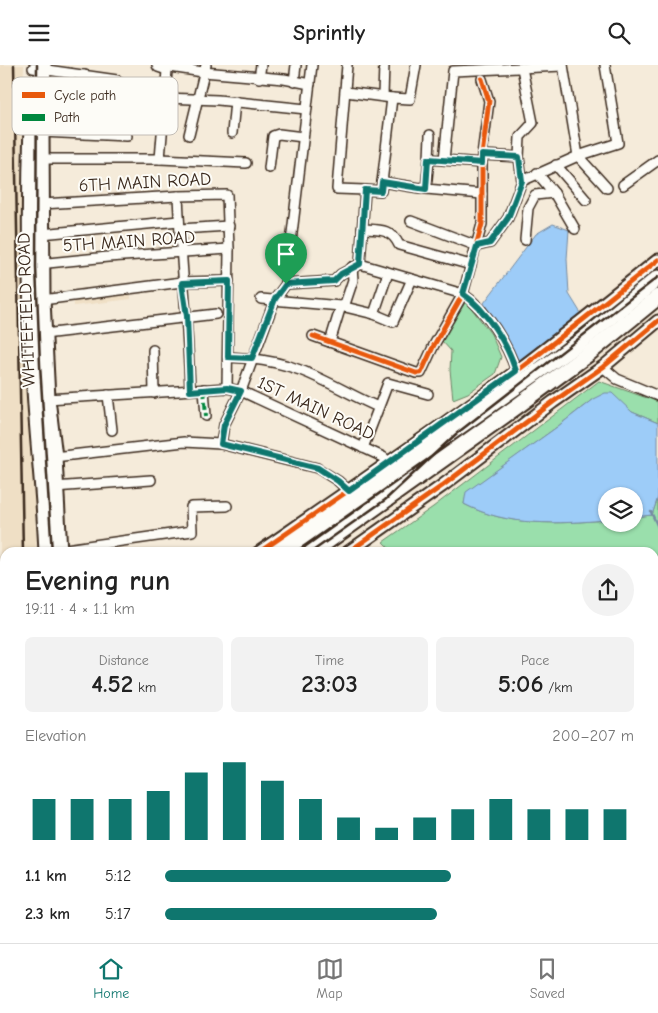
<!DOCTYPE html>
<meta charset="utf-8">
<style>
:root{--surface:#fff;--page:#f2f2f2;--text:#222;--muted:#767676;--line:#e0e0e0;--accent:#0f766e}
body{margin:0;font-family:"Comic Neue",sans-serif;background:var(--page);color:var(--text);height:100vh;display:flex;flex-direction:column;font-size:19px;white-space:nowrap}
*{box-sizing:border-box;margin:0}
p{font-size:16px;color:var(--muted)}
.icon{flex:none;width:28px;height:28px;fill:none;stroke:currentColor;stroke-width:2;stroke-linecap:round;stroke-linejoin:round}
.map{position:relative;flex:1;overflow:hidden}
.panel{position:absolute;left:0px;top:482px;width:659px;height:396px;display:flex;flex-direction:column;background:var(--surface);border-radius:15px 15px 0 0;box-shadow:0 1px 4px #0004}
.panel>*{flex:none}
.buttons{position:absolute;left:598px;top:422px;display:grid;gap:10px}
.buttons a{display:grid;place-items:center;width:45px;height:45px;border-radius:50%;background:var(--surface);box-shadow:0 1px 4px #0004;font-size:25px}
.pin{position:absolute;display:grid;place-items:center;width:42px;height:42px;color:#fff;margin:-51px -21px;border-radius:50% 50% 50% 0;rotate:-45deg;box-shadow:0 0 5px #0007}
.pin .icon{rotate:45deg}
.round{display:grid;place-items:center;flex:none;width:52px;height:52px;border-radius:26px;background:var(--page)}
.overview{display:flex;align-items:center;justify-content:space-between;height:85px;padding:0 25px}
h1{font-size:28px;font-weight:700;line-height:38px}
.metrics{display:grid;grid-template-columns:repeat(3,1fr);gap:8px;height:85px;padding:5px 25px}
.metrics div{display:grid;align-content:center;border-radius:8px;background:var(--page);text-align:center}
.metrics b{font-size:25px;font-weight:700}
.metrics small{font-size:14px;font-weight:400}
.metrics p{font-size:14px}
.chart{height:140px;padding:10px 25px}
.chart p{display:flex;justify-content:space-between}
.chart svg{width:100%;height:90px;margin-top:5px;stroke:var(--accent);stroke-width:6}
ul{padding:0 25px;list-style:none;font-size:16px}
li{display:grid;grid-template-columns:80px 60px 1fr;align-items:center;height:38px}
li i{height:12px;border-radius:6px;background:var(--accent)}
header{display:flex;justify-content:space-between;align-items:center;height:65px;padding:0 25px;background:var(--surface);font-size:22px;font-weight:700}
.tab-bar{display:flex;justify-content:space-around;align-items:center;height:70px;border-top:1px solid var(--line);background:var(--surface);font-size:14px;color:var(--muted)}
.tab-bar a{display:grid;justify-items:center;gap:2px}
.tab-bar .current{color:var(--accent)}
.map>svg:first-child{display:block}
</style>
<header><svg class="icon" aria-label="menu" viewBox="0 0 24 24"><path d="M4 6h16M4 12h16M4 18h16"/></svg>Sprintly<svg class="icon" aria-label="search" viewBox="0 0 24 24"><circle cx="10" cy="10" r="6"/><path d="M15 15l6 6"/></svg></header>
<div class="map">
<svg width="658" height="878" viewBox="0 0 658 878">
<rect width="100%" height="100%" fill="#f5ebda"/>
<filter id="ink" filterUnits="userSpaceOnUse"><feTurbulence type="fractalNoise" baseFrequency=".02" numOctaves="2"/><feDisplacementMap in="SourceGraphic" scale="10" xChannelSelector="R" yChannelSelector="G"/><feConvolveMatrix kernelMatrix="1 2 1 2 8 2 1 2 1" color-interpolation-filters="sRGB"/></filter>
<g filter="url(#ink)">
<g fill="#efdfc5">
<path d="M0,0H24L21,88L22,201L37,487L5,488V649L0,579Z"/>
<path d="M131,221V234L74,241L73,229Z"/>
<path d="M5,650V874H53L54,878H0V651Z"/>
<path d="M144,874H345L343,878H145Z"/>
<path d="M438,874H566L564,878H451Z"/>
</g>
<g fill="#9adfac" stroke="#6a8465">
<path d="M466,236L491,269L501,292L495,309L468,328L453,334L450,305L451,286L442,276Z"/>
<path d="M599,316L644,332L658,334V358L632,347L593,334L557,362L467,427L464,439C508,462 559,459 606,455V459H634V452L652,450L658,432V864L654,863V488H394L383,477L433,442Z"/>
<path d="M0,753L5,811V874H10L11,878H0Z"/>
</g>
<g fill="#9dccf8" stroke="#768ba1">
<path d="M553,159L569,165L567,194L569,229L582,250L519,299L484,238L536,169Z"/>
<path d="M605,328H612L632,347L658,358V432L652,450L634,452V431H606V455C558,459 508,462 464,439L466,427L557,362L593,334Z"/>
</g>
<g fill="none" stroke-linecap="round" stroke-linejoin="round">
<path stroke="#768ba1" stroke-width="2.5" d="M651,447L658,462"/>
<defs>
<g id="minor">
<path d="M157,0L158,2L167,5"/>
<path d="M347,0L337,124L365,125L360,199"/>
<path d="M605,0L618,78L578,91L607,123"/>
<path d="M170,2L203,7L284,14L310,19"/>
<path d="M33,3L117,15"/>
<path d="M259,13L261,0"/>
<path d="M294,17L296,0"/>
<path d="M346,27L392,33L381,126L365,125"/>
<path d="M383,31L384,0"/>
<path d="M165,33L167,5L170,0"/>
<path d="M392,33L410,34L416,0"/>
<path d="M82,40L84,10"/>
<path d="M41,67L127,71"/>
<path d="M232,68L235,36"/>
<path d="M189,70L206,0"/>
<path d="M482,90L519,92"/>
<path d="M42,94H160L246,98"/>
<path d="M160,94L165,33L218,35L306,44"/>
<path d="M429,94L430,70"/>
<path d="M444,95L453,6L563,1"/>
<path d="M482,98L429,94L426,124L482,129"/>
<path d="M556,100L586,135"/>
<path d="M269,103L273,71L279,69L303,72"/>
<path d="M537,108L554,128L575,164"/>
<path d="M522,116L519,92L520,72L533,58L522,3"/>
<path d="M382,117L426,124"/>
<path d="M623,120L658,95"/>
<path d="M178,131C181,196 188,260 190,325"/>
<path d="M42,139L178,131L227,130L229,184L227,323"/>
<path d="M411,156L477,181L490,178L508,153L522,116L578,91L563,0"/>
<path d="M180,164L229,161"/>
<path d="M362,164C379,165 391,163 399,180L471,200"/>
<path d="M41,169L179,156"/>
<path d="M525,175L528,143L535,130L554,128"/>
<path d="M38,199L108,192L229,184"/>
<path d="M286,219L334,216L341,209L360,199L463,229C486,244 508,280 516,306"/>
<path d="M261,234L341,241L374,249L393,257L412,214"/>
<path d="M42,235L182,217L229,216"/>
<path d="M344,242L353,215L352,202"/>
<path d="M374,249L388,208"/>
<path d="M44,269L216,249"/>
<path d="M313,271L416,308H421L434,280L463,229L482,159V90L489,36L482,14"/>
<path d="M330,277L341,241"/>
<path d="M153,285L154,328"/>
<path d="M228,292C253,293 277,296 300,305C327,315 352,331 378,342"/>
<path d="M603,302L617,314L658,331"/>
<path d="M204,324L206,351"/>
<path d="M108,330L112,365"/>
<path d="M47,334L227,323L241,326L383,392L390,398"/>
<path d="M221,379L224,360L241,326L275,234L286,219L312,0"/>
<path d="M363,383L388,318L428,329"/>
<path d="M54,392L184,377L221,379L317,403L338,416L349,426"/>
<path d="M54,422L151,415"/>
<path d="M59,485L192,466L191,442L227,441"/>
<path d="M118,874V878"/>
<path d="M137,874L138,878"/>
<path d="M383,874L395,878"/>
<path d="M639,874L654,878"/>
<path d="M584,878L585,874"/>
</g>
<g id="tertiary">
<path d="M258,488C345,428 433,368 518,305C566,269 611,232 658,195"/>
<path d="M347,488L442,421L553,337L603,302L658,256"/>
<path d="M0,638L5,639"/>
</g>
<g id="primary">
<path d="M43,0L41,67L42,235L47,334L54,392L59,488"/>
<path d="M32,57C29,146 30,235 35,324C38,378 45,433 47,488"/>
<path d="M62,874L63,878"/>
</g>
<g id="trunk">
<path d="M279,488L580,277L658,213"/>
<path d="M311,488L516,342L588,289L658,232"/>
<path d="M71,874V878"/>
<path d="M87,874V878"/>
</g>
</defs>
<use href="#minor" stroke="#3b2a1e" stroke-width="12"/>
<use href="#tertiary" stroke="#3b2a1e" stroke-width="15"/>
<use href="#primary" stroke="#3b2a1e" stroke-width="19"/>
<use href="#trunk" stroke="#3b2a1e" stroke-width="19"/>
<use href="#minor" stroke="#fdfcf7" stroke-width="9"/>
<use href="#tertiary" stroke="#fdfcf7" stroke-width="11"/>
<use href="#primary" stroke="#fdfcf7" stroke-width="15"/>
<use href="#trunk" stroke="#fdfcf7" stroke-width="15"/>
<g stroke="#3b2a1e" stroke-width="2.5">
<path d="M14,0L23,488"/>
<path d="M37,0L36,202L40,300L52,488"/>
<path d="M310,488L385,435L456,369L658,212"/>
<path d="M37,874V878"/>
<path d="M136,874V878"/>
</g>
<path stroke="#00873e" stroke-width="4" stroke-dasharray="8 4" stroke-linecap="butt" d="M204,324L206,351"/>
<defs>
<g id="cycleway">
<path d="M313,271L416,308H421L434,280L463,229L482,159V90L489,36L482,14"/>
<path d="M258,488C345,428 433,368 518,305C566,269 611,232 658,195"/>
<path d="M347,488L442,421L553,337L603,302L658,256"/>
</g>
</defs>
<use href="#cycleway" stroke="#fdfcf7" stroke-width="8"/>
<use href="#cycleway" stroke="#e8590c" stroke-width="5"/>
</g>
</g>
<g fill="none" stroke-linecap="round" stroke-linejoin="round" filter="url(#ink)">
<defs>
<path id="route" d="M482,90L519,92L522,116L508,153L490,178L477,181L463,229C486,244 508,280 516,306L349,426L338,416L318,403L221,379L224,360L241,326L227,323L190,326L187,251L182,218L229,216L228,292L252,293L275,234L286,219L334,216L341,209L360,199L365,125L381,126L382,117L426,124L428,94L482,98Z"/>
</defs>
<use href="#route" stroke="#fff" stroke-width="10"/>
<use href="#route" stroke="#0f766e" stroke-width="6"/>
</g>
<g text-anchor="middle" stroke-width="4" stroke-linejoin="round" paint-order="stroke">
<g font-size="18" fill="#3b2a1e" stroke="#fdfcf7">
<text transform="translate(145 117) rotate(-3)" y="6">6TH MAIN ROAD</text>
<text transform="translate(129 176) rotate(-4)" y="6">5TH MAIN ROAD</text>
<text transform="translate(26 245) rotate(-92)" y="6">WHITEFIELD ROAD</text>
<text transform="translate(316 343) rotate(25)" y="6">1ST MAIN ROAD</text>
</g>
</g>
<rect x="12" y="12" width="166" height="58" rx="8" fill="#fdfcf7" stroke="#c3bdb6" stroke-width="1"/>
<rect x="22" y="27" width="23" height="6" fill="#e8590c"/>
<rect x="22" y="49" width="23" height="7" fill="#00873e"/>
<g font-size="14" fill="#3b2a1e">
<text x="54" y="35">Cycle path</text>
<text x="54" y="57">Path</text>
</g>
</svg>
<div class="buttons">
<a><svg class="icon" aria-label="layers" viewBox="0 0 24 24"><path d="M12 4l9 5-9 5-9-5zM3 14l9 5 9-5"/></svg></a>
</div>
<div class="pin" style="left:286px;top:219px;background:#1e9e55"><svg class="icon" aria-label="arrive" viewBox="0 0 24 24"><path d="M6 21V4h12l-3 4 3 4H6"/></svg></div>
<section class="panel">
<div class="overview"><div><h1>Evening run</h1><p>19:11 · 4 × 1.1 km</p></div><a class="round"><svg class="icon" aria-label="share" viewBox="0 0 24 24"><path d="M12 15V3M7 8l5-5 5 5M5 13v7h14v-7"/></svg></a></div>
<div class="metrics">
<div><p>Distance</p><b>4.52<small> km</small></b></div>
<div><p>Time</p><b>23:03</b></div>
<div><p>Pace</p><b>5:06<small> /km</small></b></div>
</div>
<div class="chart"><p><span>Elevation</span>200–207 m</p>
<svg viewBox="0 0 160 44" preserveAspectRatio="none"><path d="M5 44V24M15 44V24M25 44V24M35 44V20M45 44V11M55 44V6M65 44V15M75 44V24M85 44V33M95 44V38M105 44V33M115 44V29M125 44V24M135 44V29M145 44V29M155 44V29"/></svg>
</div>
<ul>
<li><b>1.1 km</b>5:12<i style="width:61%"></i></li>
<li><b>2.3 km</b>5:17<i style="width:58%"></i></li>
</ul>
</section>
</div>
<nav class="tab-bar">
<a class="current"><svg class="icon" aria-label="home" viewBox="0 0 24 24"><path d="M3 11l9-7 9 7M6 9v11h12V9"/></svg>Home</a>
<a><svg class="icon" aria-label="map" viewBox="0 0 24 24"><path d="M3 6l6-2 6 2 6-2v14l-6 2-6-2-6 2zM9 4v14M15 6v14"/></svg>Map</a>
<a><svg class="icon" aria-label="saved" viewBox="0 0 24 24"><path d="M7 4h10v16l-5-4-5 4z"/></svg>Saved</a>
</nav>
